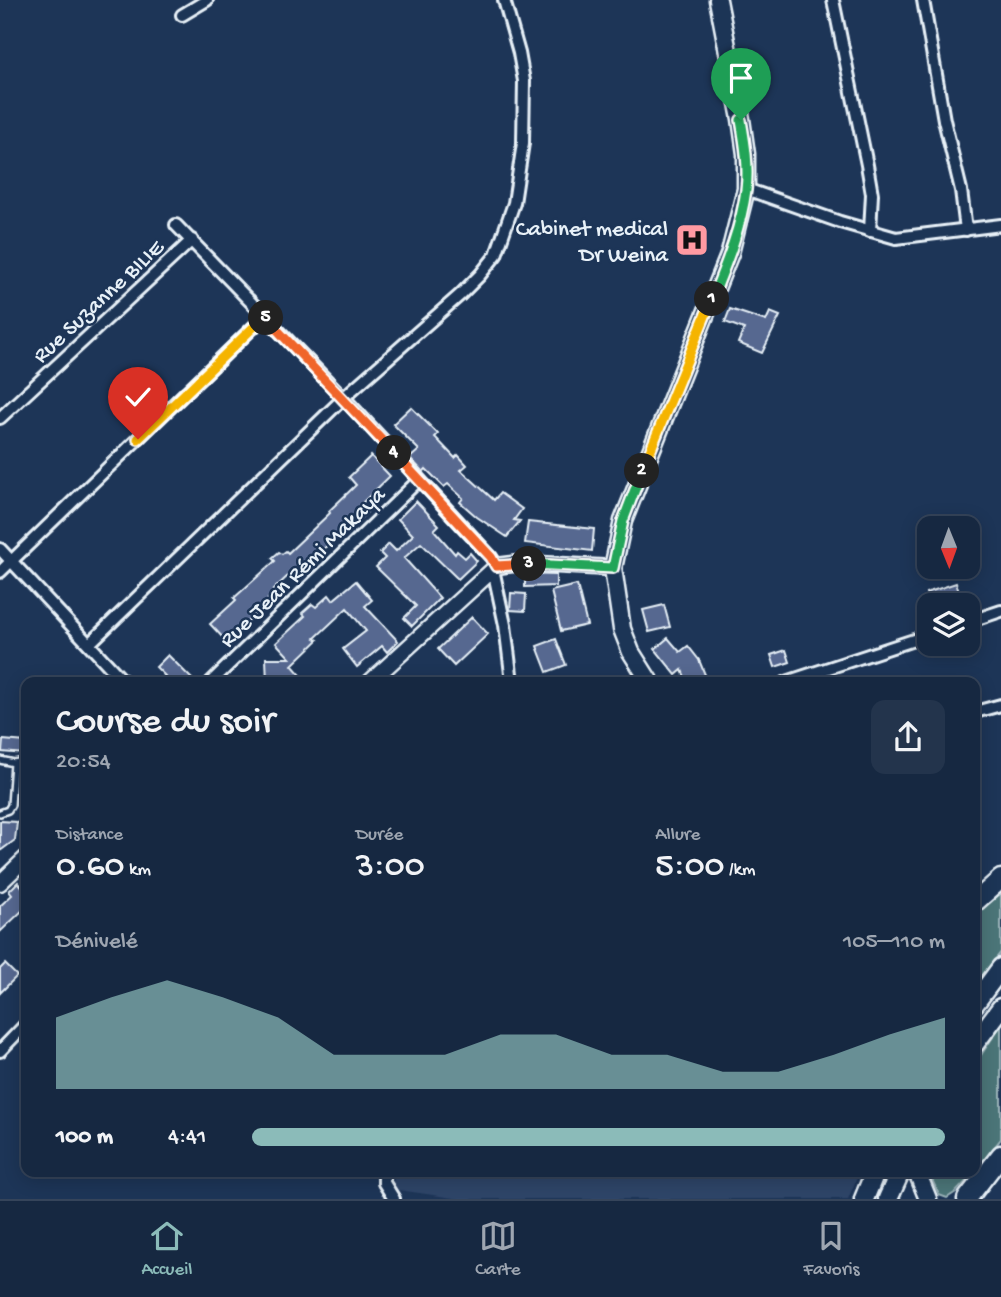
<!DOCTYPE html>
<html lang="fr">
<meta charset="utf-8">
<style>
:root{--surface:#162841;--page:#23344c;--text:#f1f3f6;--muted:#9ea6b1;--line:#35445a;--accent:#8bbbb9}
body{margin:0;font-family:"Gochi Hand",sans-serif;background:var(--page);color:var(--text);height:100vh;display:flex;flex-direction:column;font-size:26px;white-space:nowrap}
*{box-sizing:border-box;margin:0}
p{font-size:23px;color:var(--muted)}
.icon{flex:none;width:38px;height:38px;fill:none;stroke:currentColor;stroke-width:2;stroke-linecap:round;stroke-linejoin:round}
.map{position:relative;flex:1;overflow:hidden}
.panel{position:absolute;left:21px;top:677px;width:959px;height:500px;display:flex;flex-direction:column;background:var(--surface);border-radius:14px;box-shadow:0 4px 18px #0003,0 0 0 2px var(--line)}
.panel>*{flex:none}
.needle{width:46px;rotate:179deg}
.fabs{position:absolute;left:917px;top:516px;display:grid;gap:14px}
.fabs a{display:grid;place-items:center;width:63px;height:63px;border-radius:14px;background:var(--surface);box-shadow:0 4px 18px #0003,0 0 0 2px var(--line);font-size:35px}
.pin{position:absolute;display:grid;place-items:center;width:60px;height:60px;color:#fff;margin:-72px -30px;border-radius:50% 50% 50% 0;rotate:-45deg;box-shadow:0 0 7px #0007}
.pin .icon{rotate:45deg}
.km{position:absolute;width:35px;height:35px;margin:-18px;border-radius:50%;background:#222;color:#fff;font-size:19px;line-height:35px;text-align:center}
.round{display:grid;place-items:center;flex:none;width:74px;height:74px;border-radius:14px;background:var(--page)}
.overview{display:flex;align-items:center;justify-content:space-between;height:119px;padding:0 35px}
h1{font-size:38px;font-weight:600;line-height:52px}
.metrics{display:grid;grid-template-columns:repeat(3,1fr);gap:10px;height:119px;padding:7px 35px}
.metrics div{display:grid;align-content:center}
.metrics b{font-size:35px;font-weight:600}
.metrics small{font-size:19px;font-weight:400}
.metrics p{font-size:19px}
.chart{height:196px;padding:14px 35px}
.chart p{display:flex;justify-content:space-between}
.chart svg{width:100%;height:126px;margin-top:7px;fill:var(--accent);opacity:.7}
ul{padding:0 35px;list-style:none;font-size:23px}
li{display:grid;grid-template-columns:112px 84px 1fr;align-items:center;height:52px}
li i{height:18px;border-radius:9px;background:var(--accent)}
.dock{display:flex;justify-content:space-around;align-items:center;height:98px;border-top:2px solid var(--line);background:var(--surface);font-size:19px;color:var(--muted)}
.dock a{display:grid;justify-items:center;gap:4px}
.dock .active{color:var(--accent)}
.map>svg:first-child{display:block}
</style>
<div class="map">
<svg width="1001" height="1199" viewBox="0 0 1001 1199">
<rect width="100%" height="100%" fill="#1d3557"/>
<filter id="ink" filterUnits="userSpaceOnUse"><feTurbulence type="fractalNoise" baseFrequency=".0143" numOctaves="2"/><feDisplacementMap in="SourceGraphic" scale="14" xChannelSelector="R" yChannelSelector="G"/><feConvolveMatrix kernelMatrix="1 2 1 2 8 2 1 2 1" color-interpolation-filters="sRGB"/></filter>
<g filter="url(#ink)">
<path fill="#2e4468" d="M395,1172L859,1173L848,1199H460L392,1189Z"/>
<g fill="#4c7478" stroke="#9ab2b8" stroke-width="2">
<path d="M1001,889V952L975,985V912Z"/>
<path d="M1001,1025V1139L975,1171V1064Z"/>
<path d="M929,1173H974L956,1192L947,1198L939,1195Z"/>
</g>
<g fill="#566890" stroke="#e8f1f8" stroke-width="2">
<path d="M730,309L766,321L770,312L780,316L762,353L738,343L744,329L725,322Z"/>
<path d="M411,407L438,434L435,437L455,458L458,455L467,465L461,470L494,500L500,493L522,509L514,520L520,521L507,537L477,517L460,502L463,498L448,484L444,487L426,469L423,472L410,458L419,450L393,424Z"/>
<path d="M371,456L390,476L360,505L367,512L356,523L353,521L294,577L290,574L273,590L275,592L268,599L269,600L227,642L210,624L236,600L234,598L275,561L272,558L279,552L282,554L286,551L288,553L330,513L329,511L356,485L349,477Z"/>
<path d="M416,501L439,525L434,530L455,554L457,551L465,558L470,553L477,561L458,579L421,543L404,558L440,598L412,626L404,618L416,606L376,567L385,558L380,553L389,544L396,551L413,535L398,519Z"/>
<path d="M528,522L594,529L592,551L525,543Z"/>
<path d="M525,574L556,575V586L525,587Z"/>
<path d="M356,581L372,600L365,606L398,641L387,652L382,646L357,667L343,649L366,631L347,608L315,638L318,640L292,665L307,682H267L266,658H290L276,643L305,616L302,613L312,604L316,607L329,595L333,600Z"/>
<path d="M956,583L963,604L930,606L926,593Z"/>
<path d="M577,585L587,625L561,631L551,591Z"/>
<path d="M511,593L526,594L525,611L510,610Z"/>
<path d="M664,605L670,627L649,632L643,610Z"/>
<path d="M472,617L488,634L454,666L438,649Z"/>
<path d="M668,638L680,652L688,646L699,660L708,682H687L682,670L676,675L655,649Z"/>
<path d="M556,639L566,665L547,672L537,646Z"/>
<path d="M786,650L790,662L775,667L771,655Z"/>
<path d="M168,655L195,682H157L165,676L156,667Z"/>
<path d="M3,740L26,742L25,754L2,752Z"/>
<path d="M0,821L17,822L15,840L0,851Z"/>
<path d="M18,882L26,891V907L0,932V906L12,895L9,891Z"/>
<path d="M5,964L17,976L0,993V969Z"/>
</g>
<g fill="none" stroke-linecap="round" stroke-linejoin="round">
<defs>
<g id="service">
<path d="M0,760L14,763"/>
<path d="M0,813L8,810L11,805L14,763L26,760"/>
</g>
<g id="minor">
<path d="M833,0L867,165L872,194L870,231"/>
<path d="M923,0L944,120L961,190L966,230"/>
<path d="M182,15L207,0"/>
<path d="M746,189L840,222L896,238L1001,225"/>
<path d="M176,225L344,398L491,557L497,566"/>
<path d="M0,418L192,240"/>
<path d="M0,549L124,682"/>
<path d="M493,569L505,625L512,682"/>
<path d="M0,572L265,316"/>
<path d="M968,622L1001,611"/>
<path d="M89,644L352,390L460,295L480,275L496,255L514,203L523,143L524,81L519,53L504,0"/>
<path d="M211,682L419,480"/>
<path d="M786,682L929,635"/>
<path d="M975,712L1001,705"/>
<path d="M0,1051L26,1024"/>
<path d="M384,1172V1183L394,1199"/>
</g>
<g id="tertiary">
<path d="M370,682L497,566L520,563L613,568"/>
<path d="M0,883L26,858"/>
</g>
<g id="secondary">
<path d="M650,682L631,652L622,629L613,568L623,521L730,253L746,189V154L741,119L718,0"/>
<path d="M917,1172L928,1199"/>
</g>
<g id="primary">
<path d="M975,902L1001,879"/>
<path d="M975,1003L1001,968"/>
<path d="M975,1043L1001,1008"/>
<path d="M864,1199L875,1172"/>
<path d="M888,1199L900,1172"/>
<path d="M967,1199L1001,1155"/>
</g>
</defs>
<use href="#service" stroke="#e8f1f8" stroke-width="10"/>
<use href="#minor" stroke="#e8f1f8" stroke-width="16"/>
<use href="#tertiary" stroke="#e8f1f8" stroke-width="19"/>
<use href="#secondary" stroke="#e8f1f8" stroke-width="21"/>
<use href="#primary" stroke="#e8f1f8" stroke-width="23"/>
<use href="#service" stroke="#1d3557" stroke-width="5"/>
<use href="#minor" stroke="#1d3557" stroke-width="10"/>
<use href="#tertiary" stroke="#1d3557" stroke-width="14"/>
<use href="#secondary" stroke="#1d3557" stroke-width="16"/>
<use href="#primary" stroke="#1d3557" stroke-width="18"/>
</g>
</g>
<g fill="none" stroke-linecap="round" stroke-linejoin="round" filter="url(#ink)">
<defs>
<path id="split-1" d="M712,299C726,264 741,228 746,190C749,167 745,143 741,120"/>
<path id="split-2" d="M642,471L712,299"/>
<path id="split-3" d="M529,564L613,568L623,521L642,471"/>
<path id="split-4" d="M394,453L491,557L496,566L529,564"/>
<path id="split-5" d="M266,318L394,453"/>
<path id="split-6" d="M138,439L265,316L266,318"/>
</defs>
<use href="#split-1" stroke="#fff" stroke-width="14"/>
<use href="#split-2" stroke="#fff" stroke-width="14"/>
<use href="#split-3" stroke="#fff" stroke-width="14"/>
<use href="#split-4" stroke="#fff" stroke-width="14"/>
<use href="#split-5" stroke="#fff" stroke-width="14"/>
<use href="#split-6" stroke="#fff" stroke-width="14"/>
<use href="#split-1" stroke="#22a559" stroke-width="9"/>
<use href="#split-2" stroke="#f5b400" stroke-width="9"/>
<use href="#split-3" stroke="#22a559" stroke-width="9"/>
<use href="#split-4" stroke="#f0652b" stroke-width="9"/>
<use href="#split-5" stroke="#f0652b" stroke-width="9"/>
<use href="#split-6" stroke="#f5b400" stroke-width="9"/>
</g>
<defs>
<symbol id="hospital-square" viewBox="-11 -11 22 22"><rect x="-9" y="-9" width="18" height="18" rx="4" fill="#ff9aa2" stroke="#1d3557"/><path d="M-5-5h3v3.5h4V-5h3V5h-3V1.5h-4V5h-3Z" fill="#111"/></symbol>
</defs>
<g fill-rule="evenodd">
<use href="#hospital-square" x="673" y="221" width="38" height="38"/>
</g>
<g text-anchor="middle" stroke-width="5" stroke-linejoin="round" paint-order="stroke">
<g font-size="23" fill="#e8f1f8" stroke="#1d3557" text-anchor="end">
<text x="668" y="235">Cabinet medical<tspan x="668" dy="26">Dr Weina</tspan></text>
</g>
<g font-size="23" fill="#e8f1f8" stroke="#1d3557">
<text transform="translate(97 300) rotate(-43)" y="8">Rue Suzanne BILIE</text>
<text transform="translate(301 566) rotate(-44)" y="8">Rue Jean Rémi Makaya</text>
</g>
</g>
</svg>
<div class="fabs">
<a><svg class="needle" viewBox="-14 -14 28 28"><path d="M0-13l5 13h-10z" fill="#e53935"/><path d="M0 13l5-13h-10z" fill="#9ea6b1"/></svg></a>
<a><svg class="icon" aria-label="layers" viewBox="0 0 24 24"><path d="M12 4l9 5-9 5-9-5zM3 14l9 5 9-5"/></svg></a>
</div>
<div class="pin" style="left:741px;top:120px;background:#1e9e55"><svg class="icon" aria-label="arrive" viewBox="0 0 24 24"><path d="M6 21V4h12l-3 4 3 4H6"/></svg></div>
<div class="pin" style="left:138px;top:439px;background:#d93025"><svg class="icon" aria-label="check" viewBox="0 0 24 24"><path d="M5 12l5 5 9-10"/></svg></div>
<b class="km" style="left:712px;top:299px">1</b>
<b class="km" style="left:642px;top:471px">2</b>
<b class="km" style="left:529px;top:564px">3</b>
<b class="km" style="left:394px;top:453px">4</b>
<b class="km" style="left:266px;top:318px">5</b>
<section class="panel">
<div class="overview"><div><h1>Course du soir</h1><p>20:54</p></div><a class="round"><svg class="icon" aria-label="share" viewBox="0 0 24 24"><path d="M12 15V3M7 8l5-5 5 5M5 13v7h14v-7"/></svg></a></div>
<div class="metrics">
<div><p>Distance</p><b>0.60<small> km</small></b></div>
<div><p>Durée</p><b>3:00</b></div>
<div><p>Allure</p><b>5:00<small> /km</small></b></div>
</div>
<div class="chart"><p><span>Dénivelé</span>105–110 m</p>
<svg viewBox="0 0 160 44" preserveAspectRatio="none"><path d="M0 44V19L10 12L20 6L30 12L40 19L50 32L60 32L70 32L80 25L90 25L100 32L110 32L120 38L130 38L140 32L150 25L160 19V44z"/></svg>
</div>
<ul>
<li><b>100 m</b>4:41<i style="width:100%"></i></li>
</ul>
</section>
</div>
<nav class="dock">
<a class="active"><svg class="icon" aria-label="home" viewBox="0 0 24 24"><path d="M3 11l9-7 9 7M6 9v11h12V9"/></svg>Accueil</a>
<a><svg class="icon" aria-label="map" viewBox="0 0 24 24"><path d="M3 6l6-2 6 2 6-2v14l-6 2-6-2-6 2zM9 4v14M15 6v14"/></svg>Carte</a>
<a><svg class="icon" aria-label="saved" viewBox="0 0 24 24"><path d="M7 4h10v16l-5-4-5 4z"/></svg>Favoris</a>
</nav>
